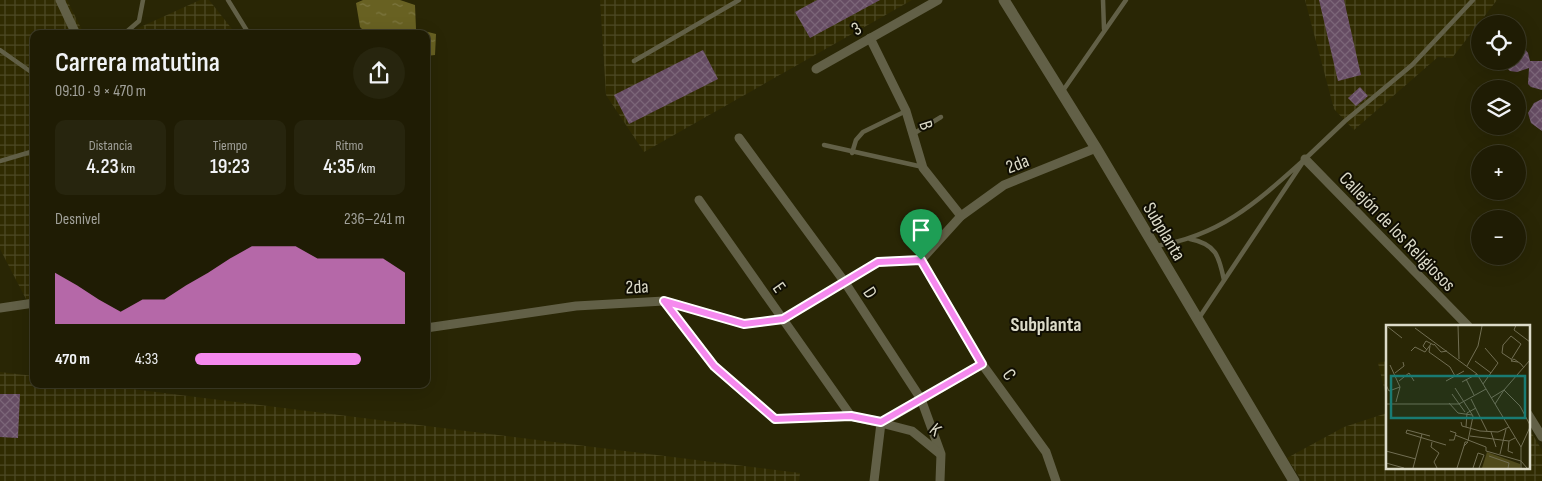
<!DOCTYPE html>
<html lang="es">
<meta charset="utf-8">
<style>
:root{--surface:#1f1c04;--page:#27250e;--text:#f1f3f6;--muted:#a1a19a;--line:#3c3a26;--accent:#f589ee}
body{margin:0;font-family:"Sofia Sans Condensed",sans-serif;background:var(--page);color:var(--text);height:100vh;display:flex;flex-direction:column;font-size:19px;white-space:nowrap}
*{box-sizing:border-box;margin:0}
p{font-size:16px;color:var(--muted)}
.icon{flex:none;width:28px;height:28px;fill:none;stroke:currentColor;stroke-width:2;stroke-linecap:round;stroke-linejoin:round}
.map{position:relative;flex:1;overflow:hidden}
.panel{position:absolute;left:30px;top:30px;width:400px;height:358px;display:flex;flex-direction:column;background:var(--surface);border-radius:10px;box-shadow:0 5px 20px #0002,0 0 0 1px var(--line)}
.panel>*{flex:none}
.fabs{position:absolute;left:1471px;top:15px;display:grid;gap:10px}
.fabs a{display:grid;place-items:center;width:55px;height:55px;border-radius:50%;background:var(--surface);box-shadow:0 5px 20px #0002,0 0 0 1px var(--line);font-size:25px}
.pin{position:absolute;display:grid;place-items:center;width:42px;height:42px;color:#fff;margin:-51px -21px;border-radius:50% 50% 50% 0;rotate:-45deg;box-shadow:0 0 5px #0007}
.pin .icon{rotate:45deg}
.round{display:grid;place-items:center;flex:none;width:52px;height:52px;border-radius:26px;background:var(--page)}
.head{display:flex;align-items:center;justify-content:space-between;height:85px;padding:0 25px}
h1{font-size:28px;font-weight:600;line-height:38px}
.figures{display:grid;grid-template-columns:repeat(3,1fr);gap:8px;height:85px;padding:5px 25px}
.figures div{display:grid;align-content:center;border-radius:10px;background:var(--page);text-align:center}
.figures b{font-size:21px;font-weight:600}
.figures small{font-size:14px;font-weight:400}
.figures p{font-size:14px}
.chart{height:140px;padding:10px 25px}
.chart p{display:flex;justify-content:space-between}
.chart svg{width:100%;height:90px;margin-top:5px;fill:var(--accent);opacity:.7}
ul{padding:0 25px;list-style:none;font-size:16px}
li{display:grid;grid-template-columns:80px 60px 1fr;align-items:center;height:38px}
li i{height:12px;border-radius:6px;background:var(--accent)}
.map>svg:first-child{display:block}
</style>
<div class="map">
<svg width="1542" height="481" viewBox="0 0 1542 481">
<defs>
<pattern id="industrial-grid" width="8" height="8" patternUnits="userSpaceOnUse" patternTransform="scale(1.25)"><rect width="8" height="8" fill="#302b01"/><path d="M0 4h8M4 0v8" fill="none" stroke="#4d4925"/></pattern>
<pattern id="water-ripples" width="26" height="14" patternUnits="userSpaceOnUse" patternTransform="scale(1.25)"><rect width="26" height="14" fill="#686122"/><path d="M2 4q2-2 4 0t4 0M15 11q2-2 4 0t4 0" fill="none" stroke="#7d7741"/></pattern>
<pattern id="building-cross-hatch" width="8" height="8" patternUnits="userSpaceOnUse" patternTransform="scale(1.25)"><rect width="8" height="8" fill="#664c63"/><path d="M0 0l8 8M0 8l8-8" fill="none" stroke="#7b6578"/></pattern>
</defs>
<rect width="100%" height="100%" fill="#292605"/>
<g fill="url(#industrial-grid)">
<path d="M0,0H67L84,34H34V296L27,301L0,249Z"/>
<path d="M200,0H209L236,34H125Z"/>
<path d="M600,0H912L644,152L606,95Z"/>
<path d="M1305,0H1497L1452,58L1438,57L1354,130L1334,109Z"/>
<path d="M1387,361V400L1378,363Z"/>
<path d="M0,372L34,376V384H92L800,473L799,481H0Z"/>
<path d="M1387,413V467H1528V427L1542,450V481H1302L1287,458L1344,427Z"/>
</g>
<path fill="url(#water-ripples)" d="M363,0H400L415,5L416,29L436,34L435,55L426,56V34H367L360,27L356,3Z"/>
<g fill="url(#building-cross-hatch)">
<path d="M817,0H880L810,38L795,12Z"/>
<path d="M1319,0H1344L1361,75L1338,81Z"/>
<path d="M1518,40L1528,53L1530,61H1542V90L1531,87L1528,84L1529,68L1517,72L1510,71L1499,61H1518Z"/>
<path d="M703,50L718,79L629,124L614,95Z"/>
<path d="M1360,87L1368,96L1356,106L1348,98Z"/>
<path d="M1542,99V131L1531,123L1528,113L1534,103Z"/>
<path d="M0,394H20L18,438L0,437Z"/>
</g>
<g fill="none" stroke-linecap="round" stroke-linejoin="round">
<g stroke="#626047" stroke-width="4.5">
<path d="M228,0L249,34"/>
<path d="M1103,0L1104,29"/>
<path d="M124,34L139,21L143,0"/>
<path d="M0,50L34,74"/>
<path d="M634,61L739,0"/>
<path d="M1062,92L1126,0"/>
<path d="M913,134L941,117"/>
<path d="M824,145L923,167"/>
<path d="M852,153L856,140L863,132L906,111"/>
<path d="M1305,159L1345,121L1412,65L1473,0"/>
<path d="M0,161L34,151"/>
<path d="M1190,239C1216,244 1219,256 1224,280"/>
<path d="M1156,246C1221,236 1258,201 1305,159L1199,318"/>
</g>
<g stroke="#626047" stroke-width="9">
<path d="M60,0L76,34"/>
<path d="M870,38L906,111L923,168L961,216"/>
<path d="M816,69L938,0"/>
<path d="M739,138L844,281L921,399L941,454L940,481"/>
<path d="M1305,159L1468,326"/>
<path d="M699,200L851,416"/>
<path d="M921,260L982,364L1046,452L1056,481"/>
<path d="M664,301L714,366L775,419L851,416L881,423L912,431L939,453"/>
<path d="M0,308L34,303"/>
<path d="M426,328L576,306L664,301L744,324L783,319L878,262L921,260L961,216L1004,185L1096,148"/>
<path d="M1528,414L1542,437"/>
<path d="M874,481L881,423L982,364"/>
</g>
<path stroke="#626047" stroke-width="11" d="M1004,0L1096,148L1294,481"/>
</g>
<g fill="none" stroke-linecap="round" stroke-linejoin="round">
<defs>
<path id="route" d="M921,260L982,364L881,422L851,416L775,419L714,366L664,301L744,324L783,319L878,262Z"/>
</defs>
<use href="#route" stroke="#fff" stroke-width="10"/>
<use href="#route" stroke="#f589ee" stroke-width="6"/>
</g>
<g text-anchor="middle" stroke-width="4" stroke-linejoin="round" paint-order="stroke">
<g font-size="19" fill="#dcdbc9" stroke="#100e03">
<text transform="translate(856 28) rotate(-30)" y="7">3</text>
<text transform="translate(927 125) rotate(73)" y="7">B</text>
<text transform="translate(1017 163) rotate(-22)" y="7">2da</text>
<text transform="translate(1165 231) rotate(59)" y="7">Subplanta</text>
<text transform="translate(1398 231) rotate(46)" y="7">Callejón de los Religiosos</text>
<text transform="translate(637 286) rotate(-3)" y="7">2da</text>
<text transform="translate(780 287) rotate(55)" y="7">E</text>
<text transform="translate(871 292) rotate(57)" y="7">D</text>
<text transform="translate(1010 374) rotate(54)" y="7">C</text>
<text transform="translate(936 429) rotate(40)" y="7">K</text>
</g>
<g font-size="20" font-weight="bold" fill="#dcdbc9" stroke="#100e03">
<text x="1046" y="331">Subplanta</text>
</g>
</g>
<g transform="translate(1386 325)">
<rect width="144" height="144" fill="#292605"/>
<path d="M101,127L134,139V143H96Z" fill="#504b1b"/>
<path fill="none" stroke="#716e53" stroke-width="1" d="M72,0L73,34M130,0L128,5L144,17M2,2L16,13M29,3L91,49L135,122V143M48,19L55,27L61,26M44,21L43,27L64,42L69,51M41,25L37,21L40,16L48,20M25,26L29,22L39,27L45,19M125,34L116,28L117,20L125,11L135,19L125,35M144,35L118,65L134,81L144,100M89,36L105,48M132,37L125,36L128,34L135,39L138,43M4,40L14,62L10,77M81,41L92,21L96,1M9,48L18,41L17,37M80,54L88,70M13,56L23,48L28,56M60,56L78,46M76,57L91,49M97,59L112,38L99,23M0,60L3,66L14,62M69,63L87,91L82,116M66,69L79,87M105,73L118,65L109,79M85,74L101,106M63,78L72,88L86,90M0,79H73L100,64M75,97L76,101L94,106L112,107L123,102M80,102L81,88L90,83M105,107L110,122M69,110L100,122V126L135,136L141,143M44,111L21,105L20,108L60,120M84,111L123,116L129,113M63,115H68L70,108L64,106M123,116L122,126L127,128M46,117L45,122L53,128L48,137L51,143M135,122L144,102M0,126L30,134M114,129L120,104M103,131L123,138L122,143M0,138L18,143M27,143L36,109M71,143L78,121L82,117H79L78,121M87,143L92,128L98,130L93,143"/>
<path fill="#197b73" fill-opacity="0.15" stroke="#197b73" stroke-width="2.5" d="M5,51H139V93H5Z"/>
<rect width="144" height="144" fill="none" stroke="#dcdbc9" stroke-width="2.5"/>
</g>
</svg>
<div class="fabs">
<a><svg class="icon" aria-label="locate" viewBox="0 0 24 24"><circle cx="12" cy="12" r="6"/><path d="M12 2v4M12 18v4M2 12h4M18 12h4"/></svg></a>
<a><svg class="icon" aria-label="layers" viewBox="0 0 24 24"><path d="M12 4l9 5-9 5-9-5zM3 14l9 5 9-5"/></svg></a>
<a>+</a>
<a>−</a>
</div>
<div class="pin" style="left:921px;top:260px;background:#1e9e55"><svg class="icon" aria-label="arrive" viewBox="0 0 24 24"><path d="M6 21V4h12l-3 4 3 4H6"/></svg></div>
<section class="panel">
<div class="head"><div><h1>Carrera matutina</h1><p>09:10 · 9 × 470 m</p></div><a class="round"><svg class="icon" aria-label="share" viewBox="0 0 24 24"><path d="M12 15V3M7 8l5-5 5 5M5 13v7h14v-7"/></svg></a></div>
<div class="figures">
<div><p>Distancia</p><b>4.23<small> km</small></b></div>
<div><p>Tiempo</p><b>19:23</b></div>
<div><p>Ritmo</p><b>4:35<small> /km</small></b></div>
</div>
<div class="chart"><p><span>Desnivel</span>236–241 m</p>
<svg viewBox="0 0 160 44" preserveAspectRatio="none"><path d="M0 44V19L10 25L20 32L30 38L40 32L50 32L60 25L70 19L80 12L90 6L100 6L110 6L120 12L130 12L140 12L150 12L160 19V44z"/></svg>
</div>
<ul>
<li><b>470 m</b>4:33<i style="width:79%"></i></li>
</ul>
</section>
</div>
